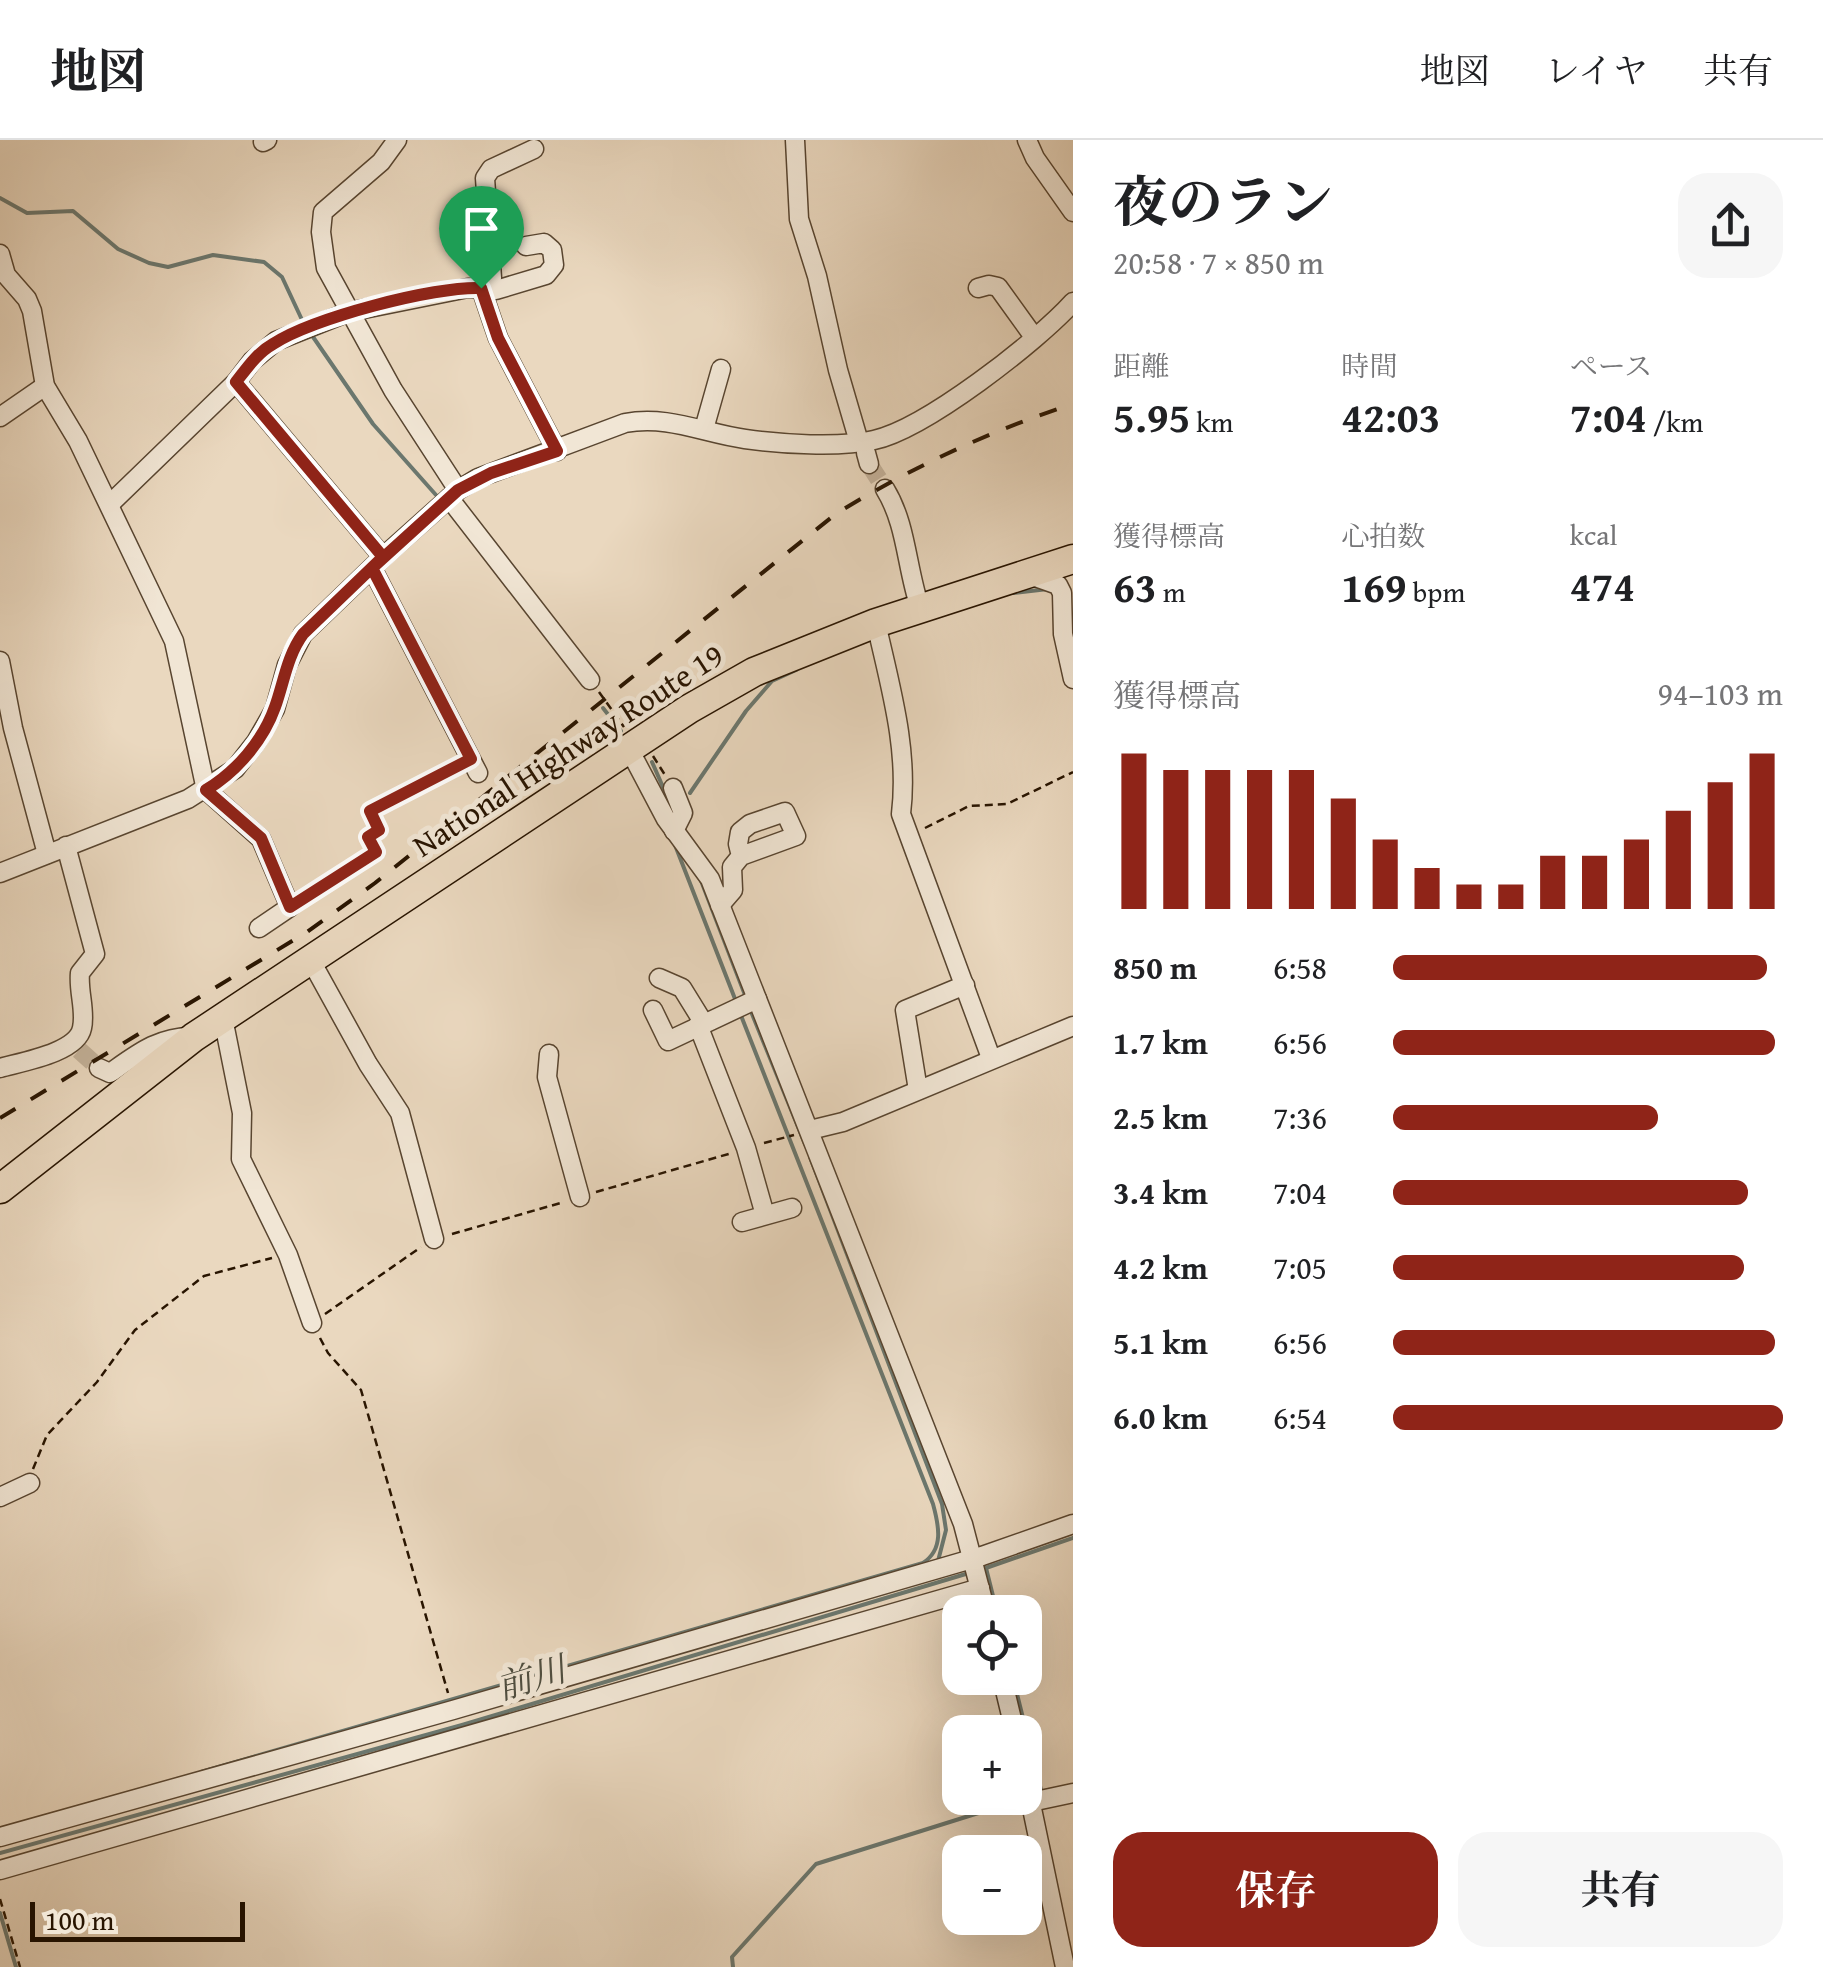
<!DOCTYPE html>
<html lang="ja">
<meta charset="utf-8">
<style>
:root{--surface:#fff;--page:#f6f6f6;--text:#202124;--muted:#757577;--line:#e0e0e0;--accent:#8f2418}
body{margin:0;font-family:"Gentium Book Plus","Noto Serif JP",serif;background:var(--page);color:var(--text);height:100vh;display:flex;flex-direction:column;font-size:38px;white-space:nowrap}
*{box-sizing:border-box;margin:0}
p{font-size:32px;color:var(--muted)}
.icon{flex:none;width:55px;height:55px;fill:none;stroke:currentColor;stroke-width:2;stroke-linecap:round;stroke-linejoin:round}
.map{position:relative;flex:1;overflow:hidden}
.sheet{display:flex;flex-direction:column;background:var(--surface);width:750px}
.sheet>*{flex:none}
.fabs{position:absolute;left:942px;top:1455px;display:grid;gap:20px}
.fabs a{display:grid;place-items:center;width:100px;height:100px;border-radius:20px;background:var(--surface);box-shadow:0 10px 40px #0002;font-size:50px}
.scale{position:absolute;left:30px;bottom:25px;width:215px;box-sizing:border-box;padding-left:10px;border:5px solid #281400;border-top:0;font-size:28px;line-height:35px;white-space:nowrap;color:#281400;-webkit-text-stroke:8px #f1e6d5;paint-order:stroke}
.pin{position:absolute;display:grid;place-items:center;width:85px;height:85px;color:#fff;margin:-102px -42px;border-radius:50% 50% 50% 0;rotate:-45deg;box-shadow:0 0 10px #0007}
.pin .icon{rotate:45deg}
.round{display:grid;place-items:center;flex:none;width:105px;height:105px;border-radius:30px;background:var(--page)}
.summary{display:flex;align-items:center;justify-content:space-between;height:170px;padding:0 40px}
h1{font-size:55px;font-weight:700;line-height:75px}
.figures{display:grid;grid-template-columns:repeat(3,1fr);gap:15px;height:170px;padding:10px 40px}
.figures div{display:grid;align-content:center}
.figures b{font-size:42px;font-weight:700}
.figures small{font-size:28px;font-weight:400}
.figures p{font-size:28px}
.chart{height:280px;padding:20px 40px}
.chart p{display:flex;justify-content:space-between}
.chart svg{width:100%;height:180px;margin-top:10px;stroke:var(--accent);stroke-width:6}
.button{display:flex;gap:20px;margin-top:auto;padding:20px 40px}
.button a{flex:1;height:115px;border-radius:30px;background:var(--accent);color:#fff;font-size:40px;font-weight:700;line-height:115px;text-align:center}
.button a+a{background:var(--page);color:var(--text)}
ul{padding:0 40px;list-style:none;font-size:32px}
li{display:grid;grid-template-columns:160px 120px 1fr;align-items:center;height:75px}
li i{height:25px;border-radius:12px;background:var(--accent)}
header{display:flex;align-items:center;gap:60px;box-sizing:border-box;height:140px;padding:0 50px;background:var(--surface);border-bottom:2px solid var(--line)}
header strong{font-size:48px}
nav{display:flex;gap:55px;margin-inline-start:auto;font-size:35px}
main{display:flex;flex:1;min-height:0}
.map>svg:first-child{display:block}
</style>
<header>
<strong>地図</strong>
<nav><a>地図</a><a>レイヤ</a><a>共有</a></nav>
</header>
<main>
<div class="map">
<svg width="1073" height="1827" viewBox="0 0 1073 1827">
<rect width="100%" height="100%" fill="#ead8bf"/>
<filter id="stains"><feTurbulence type="fractalNoise" baseFrequency=".002" numOctaves="4"/><feColorMatrix values="0 0 0 0 .2 0 0 0 0 .09 0 0 0 0 .02 0 0 0 .5 -.17"/></filter>
<radialGradient id="worn" r=".72"><stop offset=".6" stop-color="#630" stop-opacity="0"/><stop offset="1" stop-color="#630" stop-opacity=".3"/></radialGradient>
<g fill="none" stroke-linecap="round" stroke-linejoin="round">
<g stroke="#6b776e" stroke-width="4">
<path d="M0,58L27,73L73,71L118,109L149,123L168,127L213,115L264,122L282,137L303,182"/>
<path d="M311,194L373,284L436,355"/>
<path d="M1013,453L1048,449"/>
<path d="M603,568L621,591"/>
<path d="M652,622L666,654"/>
<path d="M690,653L746,571L772,541L796,530"/>
<path d="M675,705L737,864"/>
<path d="M700,738L745,855"/>
<path d="M750,869L805,1004"/>
<path d="M810,1017L942,1364L946,1390L938,1421"/>
<path d="M986,1428L997,1472"/>
<path d="M983,1429L1073,1398"/>
<path d="M1013,1538L1042,1654"/>
<path d="M201,1632L923,1423C944,1409 939,1386 933,1364L740,873"/>
<path d="M0,1713L462,1585L969,1433"/>
<path d="M0,1773L16,1827"/>
<path d="M733,1827L732,1817L816,1724L988,1670L1025,1671"/>
</g>
<g stroke="#c3b199" stroke-width="18" stroke-dasharray="18 9" stroke-linecap="butt">
<path d="M869,324L885,349"/>
<path d="M79,910L99,928"/>
</g>
<defs>
<g id="minor">
<path d="M397,0L381,22L323,72L321,92L326,128L393,250L458,350"/>
<path d="M795,0L799,79L817,136L838,230L859,302"/>
<path d="M1027,0L1035,18L1073,72"/>
<path d="M263,2L267,0"/>
<path d="M0,114L6,135L27,159L32,171L45,246L78,301L174,501L206,650L261,699L290,767L259,788"/>
<path d="M481,148L498,198L557,311"/>
<path d="M489,148L492,138L485,38L491,29L534,9"/>
<path d="M978,148L989,145L998,147L1034,197"/>
<path d="M236,242L383,417"/>
<path d="M0,277L45,246"/>
<path d="M704,289L721,229"/>
<path d="M866,313L869,324"/>
<path d="M885,349C907,385 906,426 920,468"/>
<path d="M449,358L590,540"/>
<path d="M110,364L236,242L252,221L276,201L349,172L468,148L496,150L546,135L554,125L552,110L544,103L526,106"/>
<path d="M372,428L478,633"/>
<path d="M1027,434L1058,445L1062,453L1063,494L1073,539"/>
<path d="M876,483C890,546 909,609 901,674L991,918"/>
<path d="M0,521L13,588L47,714"/>
<path d="M628,607L666,679L710,739L963,1384L986,1472"/>
<path d="M673,648L683,673L674,691"/>
<path d="M0,733L188,659L235,629L256,602L275,569L287,525L303,494L383,417L458,350L478,338L625,283C668,275 703,293 745,299C781,304 839,308 874,300C925,289 1037,202 1073,162"/>
<path d="M720,765L733,750L732,727L741,716L796,696L785,672L750,684L740,692L738,704L741,716"/>
<path d="M310,819L368,924L400,973L434,1099"/>
<path d="M659,838L682,848L703,882"/>
<path d="M653,870L668,901L757,859"/>
<path d="M220,880L225,888L242,973L241,1019L288,1115L312,1183"/>
<path d="M698,885L746,1008L765,1075"/>
<path d="M549,914L547,937L580,1057"/>
<path d="M0,928C21,922 77,913 82,888C86,871 78,851 80,833L95,814L66,706"/>
<path d="M99,928L110,933C137,914 159,896 194,897"/>
<path d="M918,950L905,870L965,845"/>
<path d="M810,990L843,982L1073,886"/>
<path d="M742,1082L792,1068"/>
<path d="M0,1357L30,1343"/>
<path d="M1002,1538L1015,1592"/>
<path d="M1025,1635L1065,1827"/>
<path d="M1031,1662L1073,1653"/>
<path d="M0,1697L453,1570L982,1416L1073,1384"/>
<path d="M0,1730L980,1448"/>
</g>
<path id="highway" d="M0,1049L194,897L689,569L754,532L876,483L1073,419"/>
</defs>
<use href="#minor" stroke="#584530" stroke-width="21"/>
<use href="#highway" stroke="#281400" stroke-width="31"/>
<g stroke="#281400" stroke-width="2.5" stroke-dasharray="8 5" stroke-linecap="butt">
<path d="M599,552L624,587"/>
<path d="M589,610L606,591L613,576"/>
<path d="M653,616L665,635"/>
<path d="M925,688L969,666L1007,664L1073,632"/>
<path d="M304,760L376,712L368,697L379,690L370,671L458,626"/>
<path d="M764,1003L794,995"/>
<path d="M596,1052L732,1013"/>
<path d="M452,1094L564,1062"/>
<path d="M325,1174L421,1107"/>
<path d="M320,1198L328,1213L361,1250L448,1553"/>
<path d="M33,1329L47,1295L97,1242L135,1190L204,1136L272,1118"/>
<path d="M0,1759L20,1827"/>
</g>
<use href="#minor" stroke="#f1e6d5" stroke-width="18"/>
<use href="#highway" stroke="#ead8bf" stroke-width="28"/>
<path stroke="#281400" stroke-width="4" stroke-dasharray="18 18" stroke-linecap="butt" d="M0,978L307,792L375,743L837,373C913,327 989,291 1073,264"/>
</g>
<g fill="none" stroke-linecap="round" stroke-linejoin="round">
<defs>
<path id="route" d="M481,148C434,146 313,178 273,204C257,213 247,228 236,242L383,417L303,494C287,516 284,542 275,567C263,601 236,632 206,650L261,698L290,767L376,712L368,697L379,690L370,671L471,619L372,428L458,350L491,333L557,311L498,198L481,148"/>
</defs>
<use href="#route" stroke="#fff" stroke-width="20"/>
<use href="#route" stroke="#8f2418" stroke-width="12"/>
</g>
<g text-anchor="middle" stroke-width="10" stroke-linejoin="round" paint-order="stroke">
<g font-size="32" fill="#281400" stroke="#f1e6d5">
<text transform="translate(568 610) rotate(-33)" y="11">National Highway Route 19</text>
</g>
<g font-size="35" font-style="italic" fill="#4f4e40" stroke="#f1e6d5">
<text transform="translate(531 1538) rotate(-17)" y="12">前川</text>
</g>
</g>
<rect width="100%" height="100%" filter="url(#stains)"/>
<rect width="100%" height="100%" fill="url(#worn)"/>
</svg>
<div class="fabs">
<a><svg class="icon" aria-label="locate" viewBox="0 0 24 24"><circle cx="12" cy="12" r="6"/><path d="M12 2v4M12 18v4M2 12h4M18 12h4"/></svg></a>
<a>+</a>
<a>−</a>
</div>
<div class="scale">100 m</div>
<div class="pin" style="left:481px;top:148px;background:#1e9e55"><svg class="icon" aria-label="arrive" viewBox="0 0 24 24"><path d="M6 21V4h12l-3 4 3 4H6"/></svg></div>
</div>
<section class="sheet">
<div class="summary"><div><h1>夜のラン</h1><p>20:58 · 7 × 850 m</p></div><a class="round"><svg class="icon" aria-label="share" viewBox="0 0 24 24"><path d="M12 15V3M7 8l5-5 5 5M5 13v7h14v-7"/></svg></a></div>
<div class="figures">
<div><p>距離</p><b>5.95<small> km</small></b></div>
<div><p>時間</p><b>42:03</b></div>
<div><p>ペース</p><b>7:04<small> /km</small></b></div>
</div>
<div class="figures">
<div><p>獲得標高</p><b>63<small> m</small></b></div>
<div><p>心拍数</p><b>169<small> bpm</small></b></div>
<div><p>kcal</p><b>474</b></div>
</div>
<div class="chart"><p><span>獲得標高</span>94–103 m</p>
<svg viewBox="0 0 160 44" preserveAspectRatio="none"><path d="M5 44V6M15 44V10M25 44V10M35 44V10M45 44V10M55 44V17M65 44V27M75 44V34M85 44V38M95 44V38M105 44V31M115 44V31M125 44V27M135 44V20M145 44V13M155 44V6"/></svg>
</div>
<ul>
<li><b>850 m</b>6:58<i style="width:96%"></i></li>
<li><b>1.7 km</b>6:56<i style="width:98%"></i></li>
<li><b>2.5 km</b>7:36<i style="width:68%"></i></li>
<li><b>3.4 km</b>7:04<i style="width:91%"></i></li>
<li><b>4.2 km</b>7:05<i style="width:90%"></i></li>
<li><b>5.1 km</b>6:56<i style="width:98%"></i></li>
<li><b>6.0 km</b>6:54<i style="width:100%"></i></li>
</ul>
<div class="button"><a>保存</a><a>共有</a></div>
</section>
</main>
